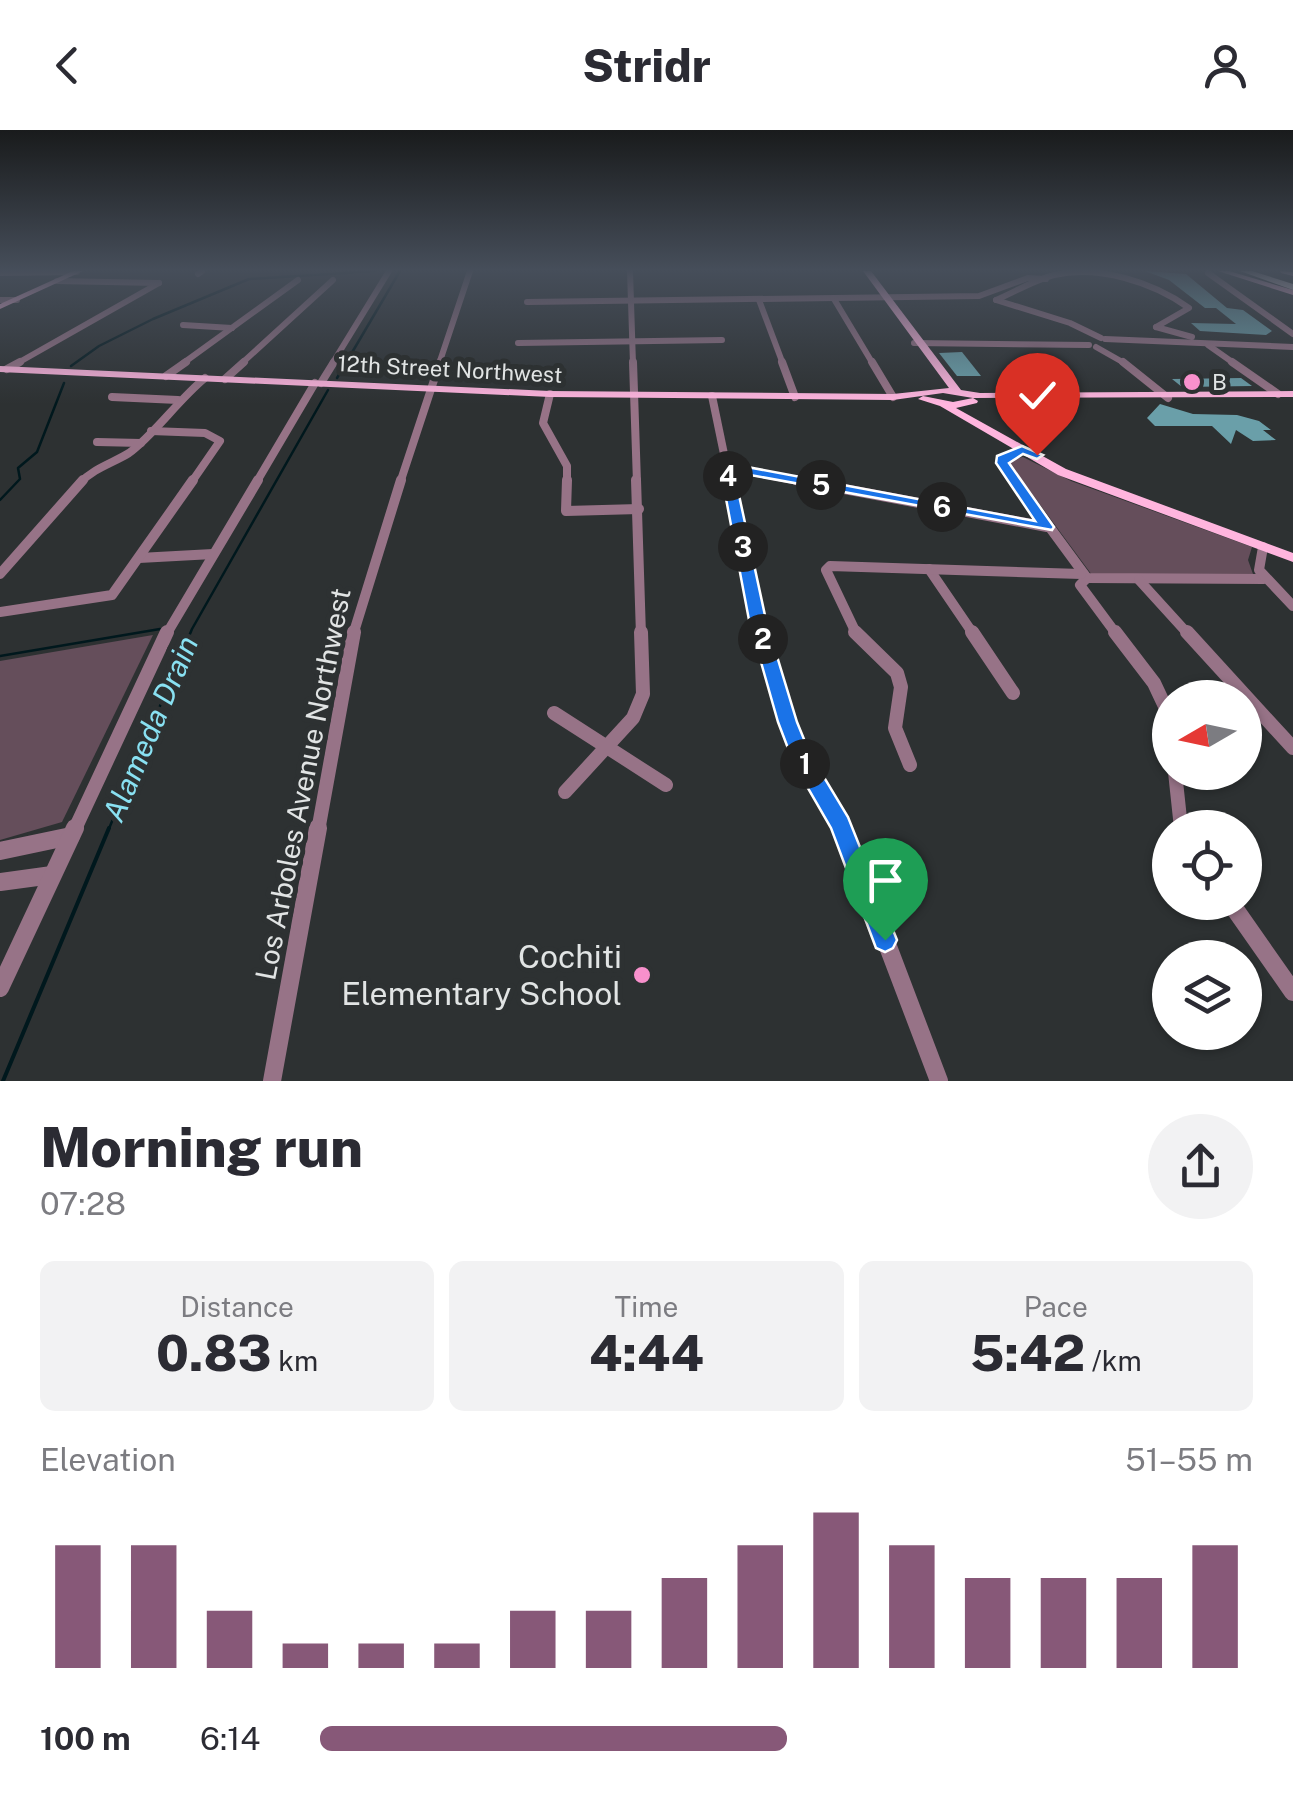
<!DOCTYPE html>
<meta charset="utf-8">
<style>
:root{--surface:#fff;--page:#f2f2f3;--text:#2b2b33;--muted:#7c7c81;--accent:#875878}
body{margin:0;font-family:"Public Sans",sans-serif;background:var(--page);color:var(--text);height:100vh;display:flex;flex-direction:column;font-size:38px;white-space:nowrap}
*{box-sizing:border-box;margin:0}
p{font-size:32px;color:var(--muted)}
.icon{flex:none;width:55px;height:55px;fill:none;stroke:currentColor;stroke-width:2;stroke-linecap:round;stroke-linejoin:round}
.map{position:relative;height:951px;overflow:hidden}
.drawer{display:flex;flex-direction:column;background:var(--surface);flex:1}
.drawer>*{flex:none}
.needle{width:65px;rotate:261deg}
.tools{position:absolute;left:1152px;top:550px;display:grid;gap:20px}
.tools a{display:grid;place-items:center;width:110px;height:110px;border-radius:50%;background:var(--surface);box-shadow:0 2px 8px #0004;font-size:50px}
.pin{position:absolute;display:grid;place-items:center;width:85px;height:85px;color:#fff;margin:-102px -42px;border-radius:50% 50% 50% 0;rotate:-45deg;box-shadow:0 0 10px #0007}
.pin .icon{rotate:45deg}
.km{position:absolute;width:50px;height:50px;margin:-25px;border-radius:50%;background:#222;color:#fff;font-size:28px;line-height:50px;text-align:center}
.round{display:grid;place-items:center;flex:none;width:105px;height:105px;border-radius:52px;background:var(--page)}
.head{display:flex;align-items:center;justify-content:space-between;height:170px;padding:0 40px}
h1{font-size:55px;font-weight:800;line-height:75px}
.stats{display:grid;grid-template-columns:repeat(3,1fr);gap:15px;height:170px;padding:10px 40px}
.stats div{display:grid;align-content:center;border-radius:15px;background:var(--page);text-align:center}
.stats b{font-size:50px;font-weight:800}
.stats small{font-size:28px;font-weight:400}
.stats p{font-size:28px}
.chart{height:280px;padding:20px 40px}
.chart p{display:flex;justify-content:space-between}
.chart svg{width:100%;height:180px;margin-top:10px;stroke:var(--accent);stroke-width:6}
ul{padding:0 40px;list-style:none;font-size:32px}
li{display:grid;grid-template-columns:160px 120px 1fr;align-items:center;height:75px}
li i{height:25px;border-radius:12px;background:var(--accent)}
header{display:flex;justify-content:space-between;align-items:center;height:130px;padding:0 40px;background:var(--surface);font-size:45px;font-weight:800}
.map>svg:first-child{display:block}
</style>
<header><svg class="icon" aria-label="back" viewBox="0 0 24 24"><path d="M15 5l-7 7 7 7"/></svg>Stridr<svg class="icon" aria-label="person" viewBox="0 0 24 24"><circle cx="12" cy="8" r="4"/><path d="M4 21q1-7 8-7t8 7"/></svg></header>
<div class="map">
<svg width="1293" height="951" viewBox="0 0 1293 951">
<rect width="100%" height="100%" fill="#2d3132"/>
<g fill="#654e5b">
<path d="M1023,327L1071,351L1252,417L1248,430L1253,444L1092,445L1010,334V330Z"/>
<path d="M153,505L62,692L0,710V531Z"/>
</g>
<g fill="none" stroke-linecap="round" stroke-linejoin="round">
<g stroke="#00181d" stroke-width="2.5">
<path d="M71,236L99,216L153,189L249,149L376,141"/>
<path d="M337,248L400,141"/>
<path d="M0,370L20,349L18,338L37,322L64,253"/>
<path d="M0,526L160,499"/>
<path d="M108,701L192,499L328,260"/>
</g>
<path stroke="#00181d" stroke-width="4" d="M3,951L109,698"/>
</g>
<g fill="#6a9fa9">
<path d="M1145,141L1186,144L1227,178L1243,180L1272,201L1266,205L1200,201L1191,193L1236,194L1216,178H1205L1169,150Z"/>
<path d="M962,222L981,246H957L939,223Z"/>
<path d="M1241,248L1252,256L1182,257L1172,249Z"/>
<path d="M1160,274L1193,284L1237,285L1259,291L1271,300H1263L1276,310L1253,311L1236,300L1231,314L1212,296H1155L1147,288Z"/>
</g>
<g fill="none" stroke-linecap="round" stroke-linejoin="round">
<g stroke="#977387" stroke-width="6">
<path d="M630,141L633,234"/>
<path d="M0,143L77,142"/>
<path d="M1208,143L1293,204"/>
<path d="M198,144L202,141"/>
<path d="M57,151L159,153"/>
<path d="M834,169L873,234"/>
<path d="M0,170H17"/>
<path d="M759,170L783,234"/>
<path d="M996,170C1015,162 1034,150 1054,145C1099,135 1153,152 1189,178L1156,197"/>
<path d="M996,170L1070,193L1101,208"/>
<path d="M527,172L979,166L1028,148L1046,149"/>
<path d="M183,195L232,198"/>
<path d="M1156,197L1192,207"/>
<path d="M1105,209L1293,217"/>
<path d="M518,213L722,210"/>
<path d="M914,213L1089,215"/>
<path d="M1208,215L1235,234"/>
<path d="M1096,217L1126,234"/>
<path d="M16,234L159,153"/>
<path d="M182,234L298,150"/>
<path d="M241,234L333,150"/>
<path d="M332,234L389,141"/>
<path d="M439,234L470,141"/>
</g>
<g stroke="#977387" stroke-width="8">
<path d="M633,232L637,353"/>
<path d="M782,232L795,267"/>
<path d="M872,232L893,267"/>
<path d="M1123,232L1168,268"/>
<path d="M1232,232L1278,264"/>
<path d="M7,239L20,232"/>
<path d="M166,246L186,232"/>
<path d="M225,249L244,232"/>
<path d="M321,253L334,232"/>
<path d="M550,264L543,293L567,336V353"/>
<path d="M712,266L730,353"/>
<path d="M112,267L178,270"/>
<path d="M151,301L205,303L220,311L191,353"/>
<path d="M97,312L141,313"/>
<path d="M726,337L809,353"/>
<path d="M80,353C94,338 113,333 129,323C153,306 179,269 205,248"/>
<path d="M256,353L315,253"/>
<path d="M400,353L440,232"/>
<path d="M1016,353L1002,328L1022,320"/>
</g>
<g stroke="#977387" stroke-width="10">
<path d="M567,350L566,381L639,379"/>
<path d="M636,350L641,505"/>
<path d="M729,350L762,505"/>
<path d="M796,350L1047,397"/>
<path d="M1015,350L1087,448L1264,449"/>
<path d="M1263,417L1259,440L1293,476"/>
<path d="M139,428L213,424"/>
<path d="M929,439L974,505"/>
<path d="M0,444L83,350"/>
<path d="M1087,448L1080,455L1117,505"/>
<path d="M1139,450L1189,505"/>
<path d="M0,482L112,465L193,350"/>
<path d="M166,505L258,350"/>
<path d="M353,505L401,350"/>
<path d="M857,505L826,440L830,436L1081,444"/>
</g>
<g stroke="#977387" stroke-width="14">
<path d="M761,502L801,628L844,701"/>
<path d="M855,502L897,543L901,557L895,598L910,635"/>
<path d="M972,502L1013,563"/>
<path d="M1115,502L1154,553L1170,587"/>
<path d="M1187,502L1293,618"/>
<path d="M554,583L666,655"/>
<path d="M1175,642L1181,698"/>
<path d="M565,662L633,588L643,564L641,502"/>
<path d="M74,701L167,502"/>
<path d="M318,701L354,502"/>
</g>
<g stroke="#977387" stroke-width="18">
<path d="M843,698L939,951"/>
<path d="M0,721L71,706"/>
<path d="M0,752L52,745"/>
<path d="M1230,772L1293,862"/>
<path d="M0,858L75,698"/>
<path d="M272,951L318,698"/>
</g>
<g fill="#ffb5de" fill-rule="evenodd">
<path d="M73,141H83L0,179V174Z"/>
<path d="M863,141H871L961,260L980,263L1293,261V267L973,268L978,271L977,273L956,278L1066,339L1293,423V432L1058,345L940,276L918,269L923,266L953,272L973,268L943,263L893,270L550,267L0,242V236L550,261L893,264L949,258Z"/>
<path d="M1218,141H1229L1293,160V165Z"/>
<path d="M1280,141L1293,142V146L1281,143Z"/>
</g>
<path fill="#fbe8f2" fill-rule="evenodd" d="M1240,141H1252L1293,154V160Z"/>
</g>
<linearGradient id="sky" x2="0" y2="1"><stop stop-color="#191b1c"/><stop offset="0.51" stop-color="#464e5a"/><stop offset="1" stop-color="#464e5a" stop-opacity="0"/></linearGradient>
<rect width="1293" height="274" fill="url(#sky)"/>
<path fill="#1a73e8" stroke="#fff" stroke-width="2.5" d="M1022,316L1043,325L1037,329L1023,324L1009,333L1054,397L1052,400L734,342L766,490L797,592L810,624L848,687L897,810L893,818L885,822L876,818L831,698L794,634L778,592L749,490L720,337L726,333L1035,391L996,333L997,326Z"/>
<g fill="#f890cc" stroke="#2d3132" stroke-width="4">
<circle cx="1192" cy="252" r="10"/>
<circle cx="642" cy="845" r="10"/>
</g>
<g text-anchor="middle" stroke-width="10" stroke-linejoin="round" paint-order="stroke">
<g font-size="22" fill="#e1e4e4" stroke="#2d3132">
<text transform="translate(450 239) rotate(3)" y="8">12th Street Northwest</text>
</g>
<g font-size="22" fill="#e1e4e4" stroke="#2d3132" text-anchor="start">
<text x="1212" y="260">B</text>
</g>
<g font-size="28" fill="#e1e4e4" stroke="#2d3132">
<text transform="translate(303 654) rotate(-79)" y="10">Los Arboles Avenue Northwest</text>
</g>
<g font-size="30" font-style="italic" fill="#89e1f2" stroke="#2d3132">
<text transform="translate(151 599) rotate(-67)" y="10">Alameda Drain</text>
</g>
<g font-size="32" fill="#e1e4e4" stroke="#2d3132" text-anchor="end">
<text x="622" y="838">Cochiti<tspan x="622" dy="37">Elementary School</tspan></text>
</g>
</g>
</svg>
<div class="tools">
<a><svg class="needle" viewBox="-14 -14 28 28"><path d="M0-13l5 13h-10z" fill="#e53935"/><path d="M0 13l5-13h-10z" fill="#7c7c81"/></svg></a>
<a><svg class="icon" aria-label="locate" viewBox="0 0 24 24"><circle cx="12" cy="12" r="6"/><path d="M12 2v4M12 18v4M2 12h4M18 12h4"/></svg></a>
<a><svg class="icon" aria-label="layers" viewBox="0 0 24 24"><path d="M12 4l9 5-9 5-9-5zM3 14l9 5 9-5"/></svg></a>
</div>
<div class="pin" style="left:885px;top:810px;background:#1e9e55"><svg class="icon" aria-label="arrive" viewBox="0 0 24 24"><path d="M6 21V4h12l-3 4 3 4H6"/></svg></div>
<div class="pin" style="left:1037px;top:325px;background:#d93025"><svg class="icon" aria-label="check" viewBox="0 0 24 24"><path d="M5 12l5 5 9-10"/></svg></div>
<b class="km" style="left:805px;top:634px">1</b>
<b class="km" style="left:763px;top:509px">2</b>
<b class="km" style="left:743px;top:417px">3</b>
<b class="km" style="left:728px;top:346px">4</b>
<b class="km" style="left:821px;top:355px">5</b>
<b class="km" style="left:942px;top:377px">6</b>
</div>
<section class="drawer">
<div class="head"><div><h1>Morning run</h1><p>07:28</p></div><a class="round"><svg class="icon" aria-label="share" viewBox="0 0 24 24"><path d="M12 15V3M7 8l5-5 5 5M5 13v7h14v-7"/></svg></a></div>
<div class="stats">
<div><p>Distance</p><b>0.83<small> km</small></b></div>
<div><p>Time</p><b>4:44</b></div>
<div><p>Pace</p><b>5:42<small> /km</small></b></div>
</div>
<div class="chart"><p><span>Elevation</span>51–55 m</p>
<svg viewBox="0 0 160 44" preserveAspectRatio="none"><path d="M5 44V14M15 44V14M25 44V30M35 44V38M45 44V38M55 44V38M65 44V30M75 44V30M85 44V22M95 44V14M105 44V6M115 44V14M125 44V22M135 44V22M145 44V22M155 44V14"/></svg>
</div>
<ul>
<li><b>100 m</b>6:14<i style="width:50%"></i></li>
</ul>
</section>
